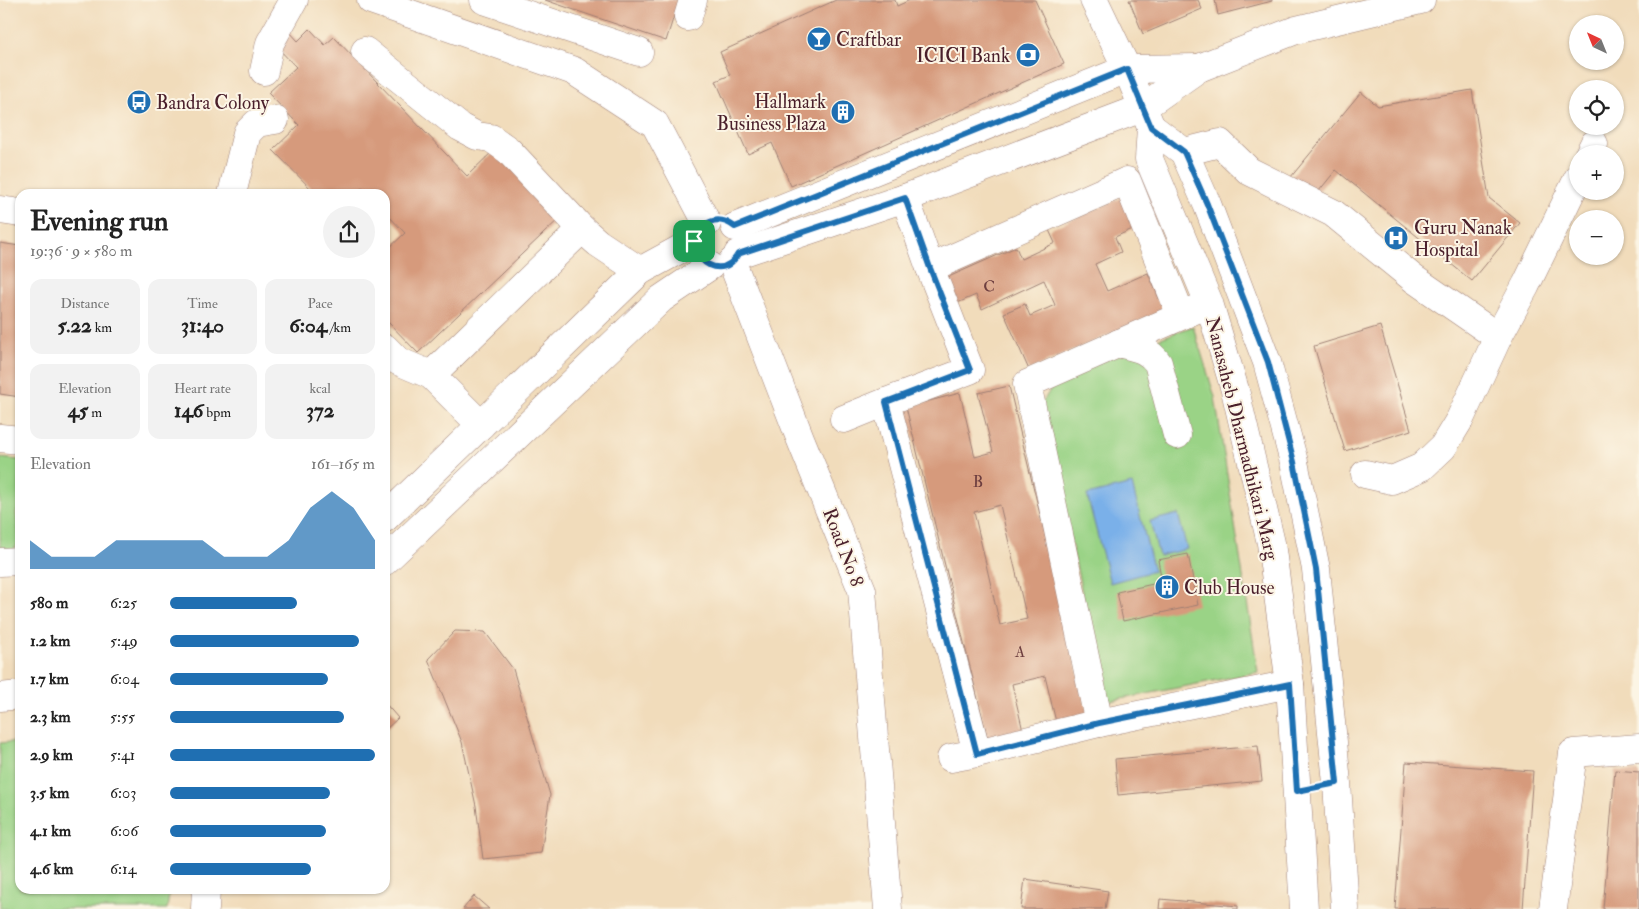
<!DOCTYPE html>
<meta charset="utf-8">
<style>
:root{--surface:#fff;--page:#f2f2f2;--text:#222;--muted:#767676;--accent:#1f6fb2}
body{margin:0;font-family:"IM FELL Double Pica",serif;background:var(--page);color:var(--text);height:100vh;display:flex;flex-direction:column;font-size:19px;white-space:nowrap}
*{box-sizing:border-box;margin:0}
p{font-size:16px;color:var(--muted)}
.icon{flex:none;width:28px;height:28px;fill:none;stroke:currentColor;stroke-width:2;stroke-linecap:round;stroke-linejoin:round}
.map{position:relative;flex:1;overflow:hidden}
.sheet{position:absolute;left:15px;top:189px;width:375px;height:705px;display:flex;flex-direction:column;background:var(--surface);border-radius:15px;box-shadow:0 1px 4px #0004}
.sheet>*{flex:none}
.needle{width:32px;rotate:317deg}
.controls{position:absolute;left:1569px;top:15px;display:grid;gap:10px}
.controls a{display:grid;place-items:center;width:55px;height:55px;border-radius:50%;background:var(--surface);box-shadow:0 1px 4px #0004;font-size:25px}
.pin{position:absolute;display:grid;place-items:center;width:42px;height:42px;color:#fff;margin:-21px;border-radius:10px;box-shadow:0 2px 8px #0006}
.round{display:grid;place-items:center;flex:none;width:52px;height:52px;border-radius:26px;background:var(--page)}
.head{display:flex;align-items:center;justify-content:space-between;height:85px;padding:0 15px}
h1{font-size:28px;font-weight:700;line-height:38px}
.figures{display:grid;grid-template-columns:repeat(3,1fr);gap:8px;height:85px;padding:5px 15px}
.figures div{display:grid;align-content:center;border-radius:12px;background:var(--page);text-align:center}
.figures b{font-size:21px;font-weight:700}
.figures small{font-size:14px;font-weight:400}
.figures p{font-size:14px}
.chart{height:140px;padding:10px 15px}
.chart p{display:flex;justify-content:space-between}
.chart svg{width:100%;height:90px;margin-top:5px;fill:var(--accent);opacity:.7}
ul{padding:0 15px;list-style:none;font-size:16px}
li{display:grid;grid-template-columns:80px 60px 1fr;align-items:center;height:38px}
li i{height:12px;border-radius:6px;background:var(--accent)}
.map>svg:first-child{display:block}
</style>
<div class="map">
<svg width="1639" height="909" viewBox="0 0 1639 909">
<rect width="100%" height="100%" fill="#fcf5e5"/>
<filter id="ink" filterUnits="userSpaceOnUse"><feTurbulence type="fractalNoise" baseFrequency=".02" numOctaves="2"/><feDisplacementMap in="SourceGraphic" scale="10" xChannelSelector="R" yChannelSelector="G"/><feConvolveMatrix kernelMatrix="1 2 1 2 8 2 1 2 1" color-interpolation-filters="sRGB"/></filter>
<filter id="wash" filterUnits="userSpaceOnUse"><feTurbulence type="fractalNoise" baseFrequency=".0096" numOctaves="4" result="noise"/><feDisplacementMap in="SourceGraphic" scale="20" xChannelSelector="R" yChannelSelector="G"/><feGaussianBlur stdDeviation="1.12" result="paint"/><feColorMatrix in="noise" values="0 0 0 0 0 0 0 0 0 0 0 0 0 0 0 0 0 1.4 0 .05"/><feComposite in="paint" operator="in"/></filter>
<g filter="url(#wash)">
<rect width="100%" height="100%" fill="#f1dcbb"/>
<g fill="#9ad386" stroke="#727958">
<path d="M1193,326L1215,397L1258,672L1106,702L1041,405L1058,377Z"/>
<path d="M0,458L20,460V505L16,513L20,541L12,553L0,555Z"/>
<path d="M20,741V889H170L167,909H0V743Z"/>
</g>
<g fill="#7ab0e9" stroke="#62688a">
<path d="M1132,484L1154,571L1110,583L1087,495Z"/>
<path d="M1178,514L1187,549L1159,556L1150,521Z"/>
</g>
<g id="blocks">
<g fill="#d69a7b" fill-rule="evenodd">
<path d="M545,0H679L666,41Z"/>
<path d="M836,0H895L897,6L910,0H1035L1064,64L791,186L772,143L748,154L716,81L730,75L720,52Z"/>
<path d="M1129,0H1198L1202,9L1143,34Z"/>
<path d="M1215,0H1272V1L1218,15Z"/>
<path d="M310,29L325,45L334,37L467,176L497,147L563,215L418,353L385,319V252L405,233L385,212V194H368L362,188L356,194H316L273,150L299,125L268,93L296,67L274,44L289,31L298,41Z"/>
<path d="M1472,90L1489,198L1520,223L1472,281L1336,170L1314,197L1290,178L1361,92L1378,106Z"/>
<path d="M1125,196L1139,226L1115,237L1121,252L1095,264L1107,291L1148,273L1164,310L1029,370L1004,313L1025,304L1030,316L1055,305L1044,280L982,309L976,295L955,304L944,279L1016,247L1021,259L1055,243L1049,230Z"/>
<path d="M0,243L20,246V397L0,394Z"/>
<path d="M1380,326L1411,430L1345,451L1314,346Z"/>
<path d="M1009,386L1088,714L1056,722L1045,676L1012,684L1023,731L988,740L906,407L960,393L975,457L993,452L978,393ZM1000,505L1027,619L1000,625L974,512Z"/>
<path d="M1188,554L1198,605L1123,621L1117,592L1162,582L1158,560Z"/>
<path d="M455,631L485,632L513,669L550,795L541,853L483,859L476,806L462,742L428,659Z"/>
<path d="M385,703L398,718L385,730Z"/>
<path d="M1258,746L1262,781L1118,795L1115,759Z"/>
<path d="M1406,762L1533,771L1523,909H1395Z"/>
<path d="M1615,770L1639,772V909H1603Z"/>
<path d="M1025,879L1108,891L1105,909H1021Z"/>
<path d="M474,896L489,909H463Z"/>
<path d="M1160,899L1238,906V909H1159Z"/>
</g>
</g>
</g>
<g filter="url(#ink)">
<use href="#blocks" fill-opacity="0" stroke="#9e7e73" stroke-width="1"/>
<g fill="none" stroke-linecap="round" stroke-linejoin="round">
<defs>
<g id="minor">
<path d="M371,0L574,71L655,124L707,223"/>
<path d="M484,0L639,52"/>
<path d="M1094,0L1127,69L1151,127L1149,159L1209,303L1235,390L1271,543L1290,684L1304,909"/>
<path d="M688,17L693,0"/>
<path d="M365,51L460,127L477,136L491,138L508,150L582,229"/>
<path d="M264,71L270,43L294,0"/>
<path d="M1151,127L1184,152L1207,204L1267,362L1294,462L1316,569L1337,783L1345,909"/>
<path d="M1184,152L1220,143L1249,171L1333,213L1414,279L1498,337"/>
<path d="M1589,154L1594,144"/>
<path d="M232,194L247,133L257,123L275,120"/>
<path d="M905,198L930,268"/>
<path d="M0,210L20,213"/>
<path d="M735,227L1127,69L1199,68"/>
<path d="M738,254L905,198L1142,108L1199,68L1296,30L1421,0"/>
<path d="M732,262L800,438L862,590L888,909"/>
<path d="M1199,308L1027,384L1099,723L1290,684"/>
<path d="M1119,343C1136,348 1147,348 1158,363L1177,435"/>
<path d="M385,348L398,361L431,375"/>
<path d="M844,419L886,402"/>
<path d="M481,425L431,375L582,229L598,243L640,271"/>
<path d="M0,438L20,440"/>
<path d="M1365,474L1392,480L1422,467L1443,447L1460,419L1498,337L1526,285L1578,178"/>
<path d="M385,518L640,271L695,241"/>
<path d="M385,561L661,299L710,266"/>
<path d="M0,562L20,561"/>
<path d="M0,697L20,695"/>
<path d="M1099,723L977,753L886,402L970,370L930,268L1127,181L1181,315"/>
<path d="M951,758L977,753"/>
<path d="M205,909L206,889"/>
<path d="M1553,909L1573,753L1639,748"/>
</g>
</defs>
<use href="#minor" stroke="#9e7e73" stroke-width="29"/>
<use href="#minor" stroke="#fff" stroke-width="28"/>
</g>
</g>
<g fill="none" stroke-linecap="round" stroke-linejoin="round" filter="url(#ink)">
<defs>
<path id="route" d="M1127,69L1151,127L1184,152L1207,204L1268,362L1294,462L1316,569L1337,783L1297,791L1290,684L1099,723L977,754L886,402L970,370L930,268L905,198L738,254C716,292 670,238 710,222C719,218 727,221 735,227Z"/>
</defs>
<use href="#route" stroke="#fff" stroke-width="10"/>
<use href="#route" stroke="#1f6fb2" stroke-width="6"/>
</g>
<defs>
<symbol id="bar-disc" viewBox="-11 -11 22 22"><circle r="9.5" fill="#1f6fb2" stroke="#fcf5e5"/><path d="M-6-5H6L.8 .8V4.5H3.5V6h-7V4.5H-.8V.8Z" fill="#fff"/></symbol>
<symbol id="bank-disc" viewBox="-11 -11 22 22"><circle r="9.5" fill="#1f6fb2" stroke="#fcf5e5"/><path d="M-6-4H6V4H-6ZM0-2.3a2.3 2.3 0 1 0 0 4.6a2.3 2.3 0 1 0 0-4.6Z" fill="#fff"/></symbol>
<symbol id="bus-disc" viewBox="-11 -11 22 22"><circle r="9.5" fill="#1f6fb2" stroke="#fcf5e5"/><path d="M-5-6H5V4H4V6H2V4H-2V6H-4V4H-5ZM-3.5-4V0h7V-4ZM-3.5 1.2v1.5H-2V1.2ZM2 1.2v1.5H3.5V1.2Z" fill="#fff"/></symbol>
<symbol id="building-disc" viewBox="-11 -11 22 22"><circle r="9.5" fill="#1f6fb2" stroke="#fcf5e5"/><path d="M-4-6H4V6H1V3H-1V6H-4ZM-2.5-4.3h1.7v1.8h-1.7ZM.8-4.3h1.7v1.8H.8ZM-2.5-1h1.7V.8h-1.7ZM.8-1h1.7V.8H.8Z" fill="#fff"/></symbol>
<symbol id="hospital-disc" viewBox="-11 -11 22 22"><circle r="9.5" fill="#1f6fb2" stroke="#fcf5e5"/><path d="M-5-5h3v3.5h4V-5h3V5h-3V1.5h-4V5h-3Z" fill="#fff"/></symbol>
</defs>
<g fill-rule="evenodd">
<use href="#bar-disc" x="805" y="25" width="28" height="28"/>
<use href="#bank-disc" x="1014" y="41" width="28" height="28"/>
<use href="#bus-disc" x="125" y="88" width="28" height="28"/>
<use href="#building-disc" x="829" y="98" width="28" height="28"/>
<use href="#hospital-disc" x="1382" y="224" width="28" height="28"/>
<use href="#building-disc" x="1153" y="573" width="28" height="28"/>
</g>
<g text-anchor="middle" stroke-width="4" stroke-linejoin="round" paint-order="stroke">
<g font-size="16" fill="#6d3e3f">
<text x="989" y="292">C</text>
<text x="978" y="487">B</text>
<text x="1020" y="657">A</text>
</g>
<g font-size="19" fill="#4a1f2b" stroke="#fcf5e5" text-anchor="start">
<text x="836" y="46">Craftbar</text>
<text x="1010" y="62" text-anchor="end">ICICI Bank</text>
<text x="826" y="108" text-anchor="end">Hallmark<tspan x="826" dy="22">Business Plaza</tspan></text>
<text x="156" y="109">Bandra Colony</text>
<text x="1414" y="234">Guru Nanak<tspan x="1414" dy="22">Hospital</tspan></text>
<text x="1184" y="594">Club House</text>
</g>
<g font-size="19" fill="#4a1f2b" stroke="#fcf5e5">
<text transform="translate(1243 438) rotate(76)" y="7">Nanasaheb Dharmadhikari Marg</text>
<text transform="translate(844 547) rotate(69)" y="7">Road No 8</text>
</g>
</g>
</svg>
<div class="controls">
<a><svg class="needle" viewBox="-14 -14 28 28"><path d="M0-13l5 13h-10z" fill="#e53935"/><path d="M0 13l5-13h-10z" fill="#767676"/></svg></a>
<a><svg class="icon" aria-label="locate" viewBox="0 0 24 24"><circle cx="12" cy="12" r="6"/><path d="M12 2v4M12 18v4M2 12h4M18 12h4"/></svg></a>
<a>+</a>
<a>−</a>
</div>
<div class="pin" style="left:694px;top:241px;background:#1e9e55"><svg class="icon" aria-label="arrive" viewBox="0 0 24 24"><path d="M6 21V4h12l-3 4 3 4H6"/></svg></div>
<section class="sheet">
<div class="head"><div><h1>Evening run</h1><p>19:36 · 9 × 580 m</p></div><a class="round"><svg class="icon" aria-label="share" viewBox="0 0 24 24"><path d="M12 15V3M7 8l5-5 5 5M5 13v7h14v-7"/></svg></a></div>
<div class="figures">
<div><p>Distance</p><b>5.22<small> km</small></b></div>
<div><p>Time</p><b>31:40</b></div>
<div><p>Pace</p><b>6:04<small> /km</small></b></div>
</div>
<div class="figures">
<div><p>Elevation</p><b>45<small> m</small></b></div>
<div><p>Heart rate</p><b>146<small> bpm</small></b></div>
<div><p>kcal</p><b>372</b></div>
</div>
<div class="chart"><p><span>Elevation</span>161–165 m</p>
<svg viewBox="0 0 160 44" preserveAspectRatio="none"><path d="M0 44V30L10 38L20 38L30 38L40 30L50 30L60 30L70 30L80 30L90 38L100 38L110 38L120 30L130 14L140 6L150 14L160 30V44z"/></svg>
</div>
<ul>
<li><b>580 m</b>6:25<i style="width:62%"></i></li>
<li><b>1.2 km</b>5:49<i style="width:92%"></i></li>
<li><b>1.7 km</b>6:04<i style="width:77%"></i></li>
<li><b>2.3 km</b>5:55<i style="width:85%"></i></li>
<li><b>2.9 km</b>5:41<i style="width:100%"></i></li>
<li><b>3.5 km</b>6:03<i style="width:78%"></i></li>
<li><b>4.1 km</b>6:06<i style="width:76%"></i></li>
<li><b>4.6 km</b>6:14<i style="width:69%"></i></li>
</ul>
</section>
</div>
